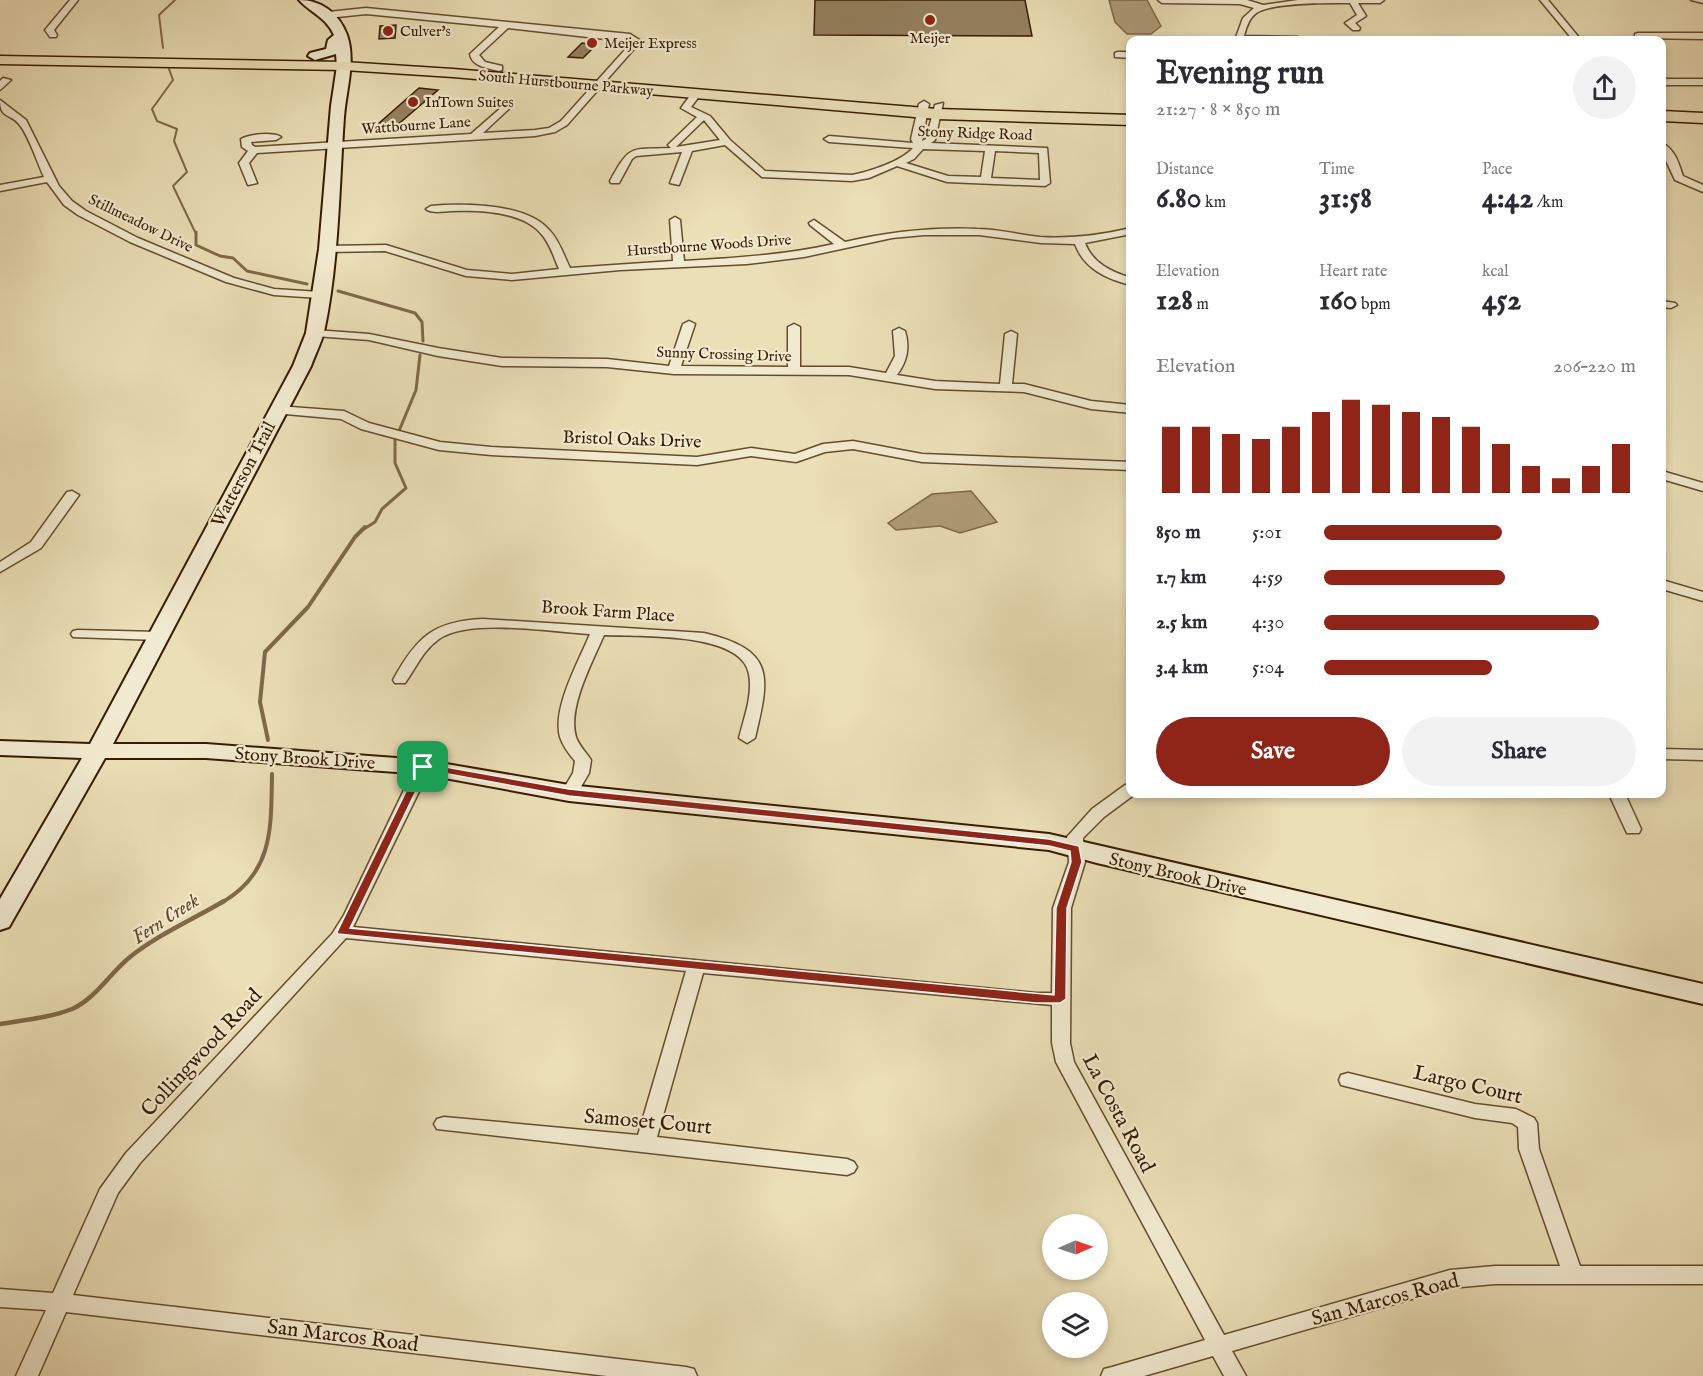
<!DOCTYPE html>
<meta charset="utf-8">
<style>
:root{--surface:#fff;--page:#f2f2f3;--text:#2b2b33;--muted:#7c7c81;--accent:#8f2418}
body{margin:0;font-family:"IM FELL English",serif;background:var(--page);color:var(--text);height:100vh;display:flex;flex-direction:column;font-size:22px;white-space:nowrap}
*{box-sizing:border-box;margin:0}
p{font-size:20px;color:var(--muted)}
.icon{flex:none;width:33px;height:33px;fill:none;stroke:currentColor;stroke-width:2;stroke-linecap:round;stroke-linejoin:round}
.map{position:relative;flex:1;overflow:hidden}
.sheet{position:absolute;left:1126px;top:36px;width:540px;height:762px;display:flex;flex-direction:column;background:var(--surface);border-radius:12px;box-shadow:0 3px 9px #0003}
.sheet>*{flex:none}
.needle{width:39px;rotate:88deg}
.fabs{position:absolute;left:1042px;top:1214px;display:grid;gap:12px}
.fabs a{display:grid;place-items:center;width:66px;height:66px;border-radius:50%;background:var(--surface);box-shadow:0 3px 9px #0003;font-size:30px}
.pin{position:absolute;display:grid;place-items:center;width:51px;height:51px;color:#fff;margin:-26px;border-radius:12px;box-shadow:0 3px 9px #0006}
.round{display:grid;place-items:center;flex:none;width:63px;height:63px;border-radius:32px;background:var(--page)}
.head{display:flex;align-items:center;justify-content:space-between;height:102px;padding:0 30px}
h1{font-size:33px;font-weight:800;line-height:45px}
.metrics{display:grid;grid-template-columns:repeat(3,1fr);gap:9px;height:102px;padding:6px 30px}
.metrics div{display:grid;align-content:center}
.metrics b{font-size:30px;font-weight:800}
.metrics small{font-size:16px;font-weight:400}
.metrics p{font-size:16px}
.chart{height:168px;padding:12px 30px}
.chart p{display:flex;justify-content:space-between}
.chart svg{width:100%;height:108px;margin-top:6px;stroke:var(--accent);stroke-width:6}
.cta{display:flex;gap:12px;margin-top:auto;padding:12px 30px}
.cta a{flex:1;height:69px;border-radius:36px;background:var(--accent);color:#fff;font-size:24px;font-weight:800;line-height:69px;text-align:center}
.cta a+a{background:var(--page);color:var(--text)}
ul{padding:0 30px;list-style:none;font-size:20px}
li{display:grid;grid-template-columns:96px 72px 1fr;align-items:center;height:45px}
li i{height:15px;border-radius:8px;background:var(--accent)}
.map>svg:first-child{display:block}
</style>
<div class="map">
<svg width="1703" height="1376" viewBox="0 0 1703 1376">
<rect width="100%" height="100%" fill="#ebdfb7"/>
<filter id="stains"><feTurbulence type="fractalNoise" baseFrequency=".00333" numOctaves="4"/><feColorMatrix values="0 0 0 0 .2 0 0 0 0 .09 0 0 0 0 .02 0 0 0 .5 -.17"/></filter>
<radialGradient id="worn" r=".72"><stop offset=".6" stop-color="#630" stop-opacity="0"/><stop offset="1" stop-color="#630" stop-opacity=".3"/></radialGradient>
<g fill="#ae9d79" stroke="#7e6949" stroke-width="1.5">
<path d="M1109,0H1147L1161,26L1151,34H1127L1115,22Z"/>
<path d="M971,491L997,522L960,533L940,526L896,530L888,523L932,494Z"/>
</g>
<g fill="none" stroke-linecap="round" stroke-linejoin="round">
<g stroke="#7e6949" stroke-width="2">
<path d="M163,48L159,15L175,0"/>
<path d="M169,69L173,80L152,109L157,121L177,129L174,141L187,172L173,186L196,234"/>
</g>
<g stroke="#7e6949" stroke-width="3">
<path d="M196,232V245L220,256L233,258L247,271L307,284"/>
<path d="M338,291L415,313L422,322L423,341"/>
<path d="M399,431L416,390L420,355"/>
<path d="M364,529L375,522L382,509L406,488L395,463V439"/>
</g>
<g stroke="#7e6949" stroke-width="4">
<path d="M268,740L260,702L265,652L308,607L355,537L365,527"/>
<path d="M221,903C274,873 271,827 272,774"/>
</g>
<path stroke="#7e6949" stroke-width="4.5" d="M0,1024C24,1020 49,1018 72,1009C95,999 110,973 130,957C159,934 192,920 224,901"/>
</g>
<g fill="#958160" stroke="#371c01" stroke-width="1.5">
<path d="M815,0H1025L1032,36L814,35Z"/>
<path d="M396,25L395,38L379,39L380,26Z"/>
<path d="M582,43L596,45L583,58L568,57Z"/>
<path d="M419,88L438,90L395,127L377,125Z"/>
</g>
<g fill="none" stroke-linecap="round" stroke-linejoin="round">
<defs>
<g id="street">
<path d="M70,0H78L54,30L57,35L56,37H50L45,30Z"/>
<path d="M1158,0H1247L1263,5L1298,0H1384L1380,3H1358L1366,16L1355,23L1360,28L1359,30H1353L1345,23L1357,15L1350,3C1329,3 1269,2 1255,14C1249,19 1246,28 1244,36L1298,37L1302,40H1235L1243,18L1254,8L1240,4L1162,3Z"/>
<path d="M1540,0H1548L1581,40H1573Z"/>
<path d="M1691,0H1703V3Z"/>
<path d="M366,8L630,34L641,41L567,125L555,132L535,136L257,153L249,163L257,183L248,185L239,163L248,151L242,147L241,139C249,134 273,132 281,137L276,140L251,142L252,145L255,147L471,134L510,100L513,101V105L483,133L535,130L549,128L561,121L632,42L508,28L479,55L485,62L502,66V70L499,71C488,68 472,67 470,54L499,27L366,14L328,18L324,15L328,12Z"/>
<path d="M1638,33H1703V39L1635,38V34Z"/>
<path d="M1118,52H1131V58L1115,57V53Z"/>
<path d="M3,78L11,80L0,90V81Z"/>
<rect x="1662" y="79" width="41" height="6"/>
<path d="M695,92L700,95L691,107L710,116L730,140L765,171L852,175C869,172 902,161 913,148L829,142L824,139L829,136L913,143L911,139L919,104L924,101L929,104L922,141L926,139L935,105L943,103L935,140L931,143L1047,148L1050,183L1045,186L947,182L897,166L869,178L852,181L762,177L725,145L692,151L679,185L670,183L682,152L636,156L632,159L619,183H611L610,181C631,143 630,150 671,148L668,145L670,143L697,117L681,108L692,93ZM704,120L720,140L676,147ZM923,149L985,151L981,177L948,176L906,163L914,159ZM995,151L1039,153L1040,180L991,178Z"/>
<path d="M0,100L26,120L59,186L72,201L86,211L138,238L234,278L274,289L320,292L326,295L320,298L274,295L226,282L130,242L78,215L64,205L47,182L0,191V185L44,177C37,162 29,136 19,124C10,113 0,119 0,100Z"/>
<path d="M1662,143C1675,149 1679,164 1683,176L1703,185V192L1675,180L1662,152Z"/>
<path d="M444,205C474,204 529,205 550,231C560,242 564,256 570,268L673,261L670,220L675,217L680,220L684,261C735,258 785,255 834,244L810,225L809,223L814,220L845,242C889,232 931,227 977,229C998,229 1019,235 1040,237C1072,239 1101,235 1131,228V234L1085,243C1093,264 1112,272 1131,278V285C1107,279 1084,269 1075,244L1041,243L979,235H924L892,238L804,257L747,264L620,270L512,280L466,276L385,251L327,252L322,249L327,246L386,245L467,270L512,274L559,269C554,258 551,246 543,236C525,211 480,210 452,211C444,211 432,214 426,209L431,206Z"/>
<path d="M1662,301L1675,303L1677,305L1671,308L1662,307Z"/>
<path d="M689,321L695,324L681,366L788,367V327L794,324L800,327V367H849L886,373L895,356L893,331L899,328L905,331C910,348 907,361 897,375L935,381L1000,384L1005,334L1011,331L1017,334L1012,384H1024L1091,401L1131,405V413L1091,409L1024,392L935,389L849,375L674,374L607,367L502,366L438,356L369,340L315,336L309,333L315,330L369,334L438,348L502,358L607,359L669,366L683,324Z"/>
<path d="M278,406L344,411L369,423L440,442L491,447L697,457L751,448L795,454L823,444L853,441L922,454L1131,462V470L922,462L853,449L825,452L796,462L751,456L697,465L491,455L439,450L361,429L341,419L274,413L272,410L274,407Z"/>
<path d="M1662,471L1703,483V491L1662,479Z"/>
<path d="M72,491L79,495L41,548L0,572V562L31,542L67,492Z"/>
<path d="M1662,580L1703,592V601L1662,589Z"/>
<path d="M483,619L704,633C775,650 770,675 755,738L747,743L739,738C744,718 753,695 749,674C742,631 638,637 604,635C593,661 567,708 576,737C579,746 586,752 591,760L589,773L575,797H563L561,793L573,773L575,761C569,754 563,746 560,737C552,708 579,661 590,634C552,632 469,618 439,639C423,650 416,668 405,683H395L393,680C416,638 433,621 483,619Z"/>
<path d="M78,630L158,632L165,636L158,640L73,637L71,634L73,631Z"/>
<path d="M1662,749L1703,750V760L1662,759Z"/>
<path d="M423,762L431,767L353,927L1036,993H1052L1053,908L1069,862L1067,837L1092,809L1125,785L1131,784V794H1135L1104,817L1083,838L1085,862L1071,908L1070,1043L1074,1062L1224,1335L1450,1270L1495,1266H1560L1519,1149L1518,1127L1512,1123L1475,1118L1341,1085L1339,1080L1341,1075L1348,1073L1475,1104L1516,1109L1534,1118L1537,1123L1539,1149L1580,1266H1703V1284H1495L1450,1288L1232,1351L1246,1376H1224L1213,1356L1144,1376H1101L1104,1369L1112,1367L1205,1340L1056,1062L1052,1043V1005L703,973L657,1137L847,1159L854,1162L857,1167L854,1172L847,1175L437,1129L434,1124L437,1119L444,1117L638,1135L686,971L346,938L140,1163L118,1193L73,1295L686,1367L694,1369L697,1376H607L66,1312L38,1376H16L46,1310L0,1307V1289L53,1293L100,1189L126,1153L332,934L344,915L415,767Z"/>
<path d="M1609,794H1625L1641,829L1639,833H1627Z"/>
</g>
<path id="secondary" d="M299,0C321,0 339,13 347,35C356,61 346,90 344,117C339,187 339,263 324,332C321,343 315,355 311,366L113,744H206L423,760L569,785L1049,834L1703,984V1004L1097,863L1049,850L569,801L423,774L206,758H105L9,927L0,930V899L82,758L0,755V741L90,744L293,366L306,333L319,249L331,106L337,66L336,54L315,60L308,56L310,53L326,49L328,40L334,35C326,17 311,13 299,0Z"/>
<g id="primary">
<path d="M0,56L344,62L453,69L937,109L1131,115V125L937,119L453,77L344,70L0,64Z"/>
<path d="M1662,111L1703,113V123L1662,121Z"/>
</g>
</defs>
<use href="#street" stroke="#644d2e" stroke-width="3"/>
<use href="#secondary" stroke="#371c01" stroke-width="4"/>
<use href="#primary" stroke="#371c01" stroke-width="3"/>
<use href="#street" fill="#f2ead0" fill-rule="evenodd"/>
<use href="#secondary" fill="#f2ead0" fill-rule="evenodd"/>
<use href="#primary" fill="#ebdfb7" fill-rule="evenodd"/>
</g>
<path fill="#8f2418" stroke="#fff" stroke-width="1.5" fill-rule="evenodd" d="M423,763L569,789L1049,839L1079,846L1082,862L1067,908L1066,999L1060,1003H1036L338,934L337,932L418,767ZM426,770L569,796L1049,846L1070,851L1071,862L1056,908L1054,995L350,928Z"/>
<g fill="#8f2418" stroke="#f2ead0" stroke-width="2">
<circle cx="930" cy="20" r="6"/>
<circle cx="388" cy="31" r="6"/>
<circle cx="592" cy="43" r="6"/>
<circle cx="413" cy="102" r="6"/>
</g>
<g text-anchor="middle" stroke-width="4.5" stroke-linejoin="round" paint-order="stroke">
<g font-size="15" fill="#371c01" stroke="#f2ead0" text-anchor="start">
<text x="400" y="36">Culver's</text>
<text x="930" y="43" text-anchor="middle">Meijer</text>
<text x="604" y="48">Meijer Express</text>
<text x="425" y="107">InTown Suites</text>
</g>
<g font-size="15" fill="#371c01" stroke="#f2ead0">
<text transform="translate(566 83) rotate(5)" y="5">South Hurstbourne Parkway</text>
<text transform="translate(416 125) rotate(-4)" y="5">Wattbourne Lane</text>
<text transform="translate(975 133) rotate(2)" y="5">Stony Ridge Road</text>
<text transform="translate(141 223) rotate(26)" y="5">Stillmeadow Drive</text>
<text transform="translate(709 245) rotate(-4)" y="5">Hurstbourne Woods Drive</text>
<text transform="translate(724 354) rotate(2)" y="5">Sunny Crossing Drive</text>
</g>
<g font-size="18" fill="#371c01" stroke="#f2ead0">
<text transform="translate(632 439) rotate(2)" y="6">Bristol Oaks Drive</text>
<text transform="translate(243 474) rotate(-62)" y="6">Watterson Trail</text>
<text transform="translate(608 611) rotate(4)" y="6">Brook Farm Place</text>
<text transform="translate(305 758) rotate(4)" y="6">Stony Brook Drive</text>
<text transform="translate(1178 874) rotate(13)" y="6">Stony Brook Drive</text>
</g>
<g font-size="20" font-style="italic" fill="#61492b" stroke="#f2ead0">
<text transform="translate(165 918) rotate(-33)" y="7">Fern Creek</text>
</g>
<g font-size="21" fill="#371c01" stroke="#f2ead0">
<text transform="translate(201 1052) rotate(-47)" y="7">Collingwood Road</text>
<text transform="translate(1468 1084) rotate(13)" y="7">Largo Court</text>
<text transform="translate(1119 1113) rotate(62)" y="7">La Costa Road</text>
<text transform="translate(648 1121) rotate(5)" y="7">Samoset Court</text>
<text transform="translate(1385 1299) rotate(-15)" y="7">San Marcos Road</text>
<text transform="translate(343 1335) rotate(7)" y="7">San Marcos Road</text>
</g>
</g>
<rect width="100%" height="100%" filter="url(#stains)"/>
<rect width="100%" height="100%" fill="url(#worn)"/>
</svg>
<div class="fabs">
<a><svg class="needle" viewBox="-14 -14 28 28"><path d="M0-13l5 13h-10z" fill="#e53935"/><path d="M0 13l5-13h-10z" fill="#7c7c81"/></svg></a>
<a><svg class="icon" aria-label="layers" viewBox="0 0 24 24"><path d="M12 4l9 5-9 5-9-5zM3 14l9 5 9-5"/></svg></a>
</div>
<div class="pin" style="left:423px;top:767px;background:#1e9e55"><svg class="icon" aria-label="arrive" viewBox="0 0 24 24"><path d="M6 21V4h12l-3 4 3 4H6"/></svg></div>
<section class="sheet">
<div class="head"><div><h1>Evening run</h1><p>21:27 · 8 × 850 m</p></div><a class="round"><svg class="icon" aria-label="share" viewBox="0 0 24 24"><path d="M12 15V3M7 8l5-5 5 5M5 13v7h14v-7"/></svg></a></div>
<div class="metrics">
<div><p>Distance</p><b>6.80<small> km</small></b></div>
<div><p>Time</p><b>31:58</b></div>
<div><p>Pace</p><b>4:42<small> /km</small></b></div>
</div>
<div class="metrics">
<div><p>Elevation</p><b>128<small> m</small></b></div>
<div><p>Heart rate</p><b>160<small> bpm</small></b></div>
<div><p>kcal</p><b>452</b></div>
</div>
<div class="chart"><p><span>Elevation</span>206–220 m</p>
<svg viewBox="0 0 160 44" preserveAspectRatio="none"><path d="M5 44V17M15 44V17M25 44V20M35 44V22M45 44V17M55 44V11M65 44V6M75 44V8M85 44V11M95 44V13M105 44V17M115 44V24M125 44V33M135 44V38M145 44V33M155 44V24"/></svg>
</div>
<ul>
<li><b>850 m</b>5:01<i style="width:57%"></i></li>
<li><b>1.7 km</b>4:59<i style="width:58%"></i></li>
<li><b>2.5 km</b>4:30<i style="width:88%"></i></li>
<li><b>3.4 km</b>5:04<i style="width:54%"></i></li>
</ul>
<div class="cta"><a>Save</a><a>Share</a></div>
</section>
</div>
